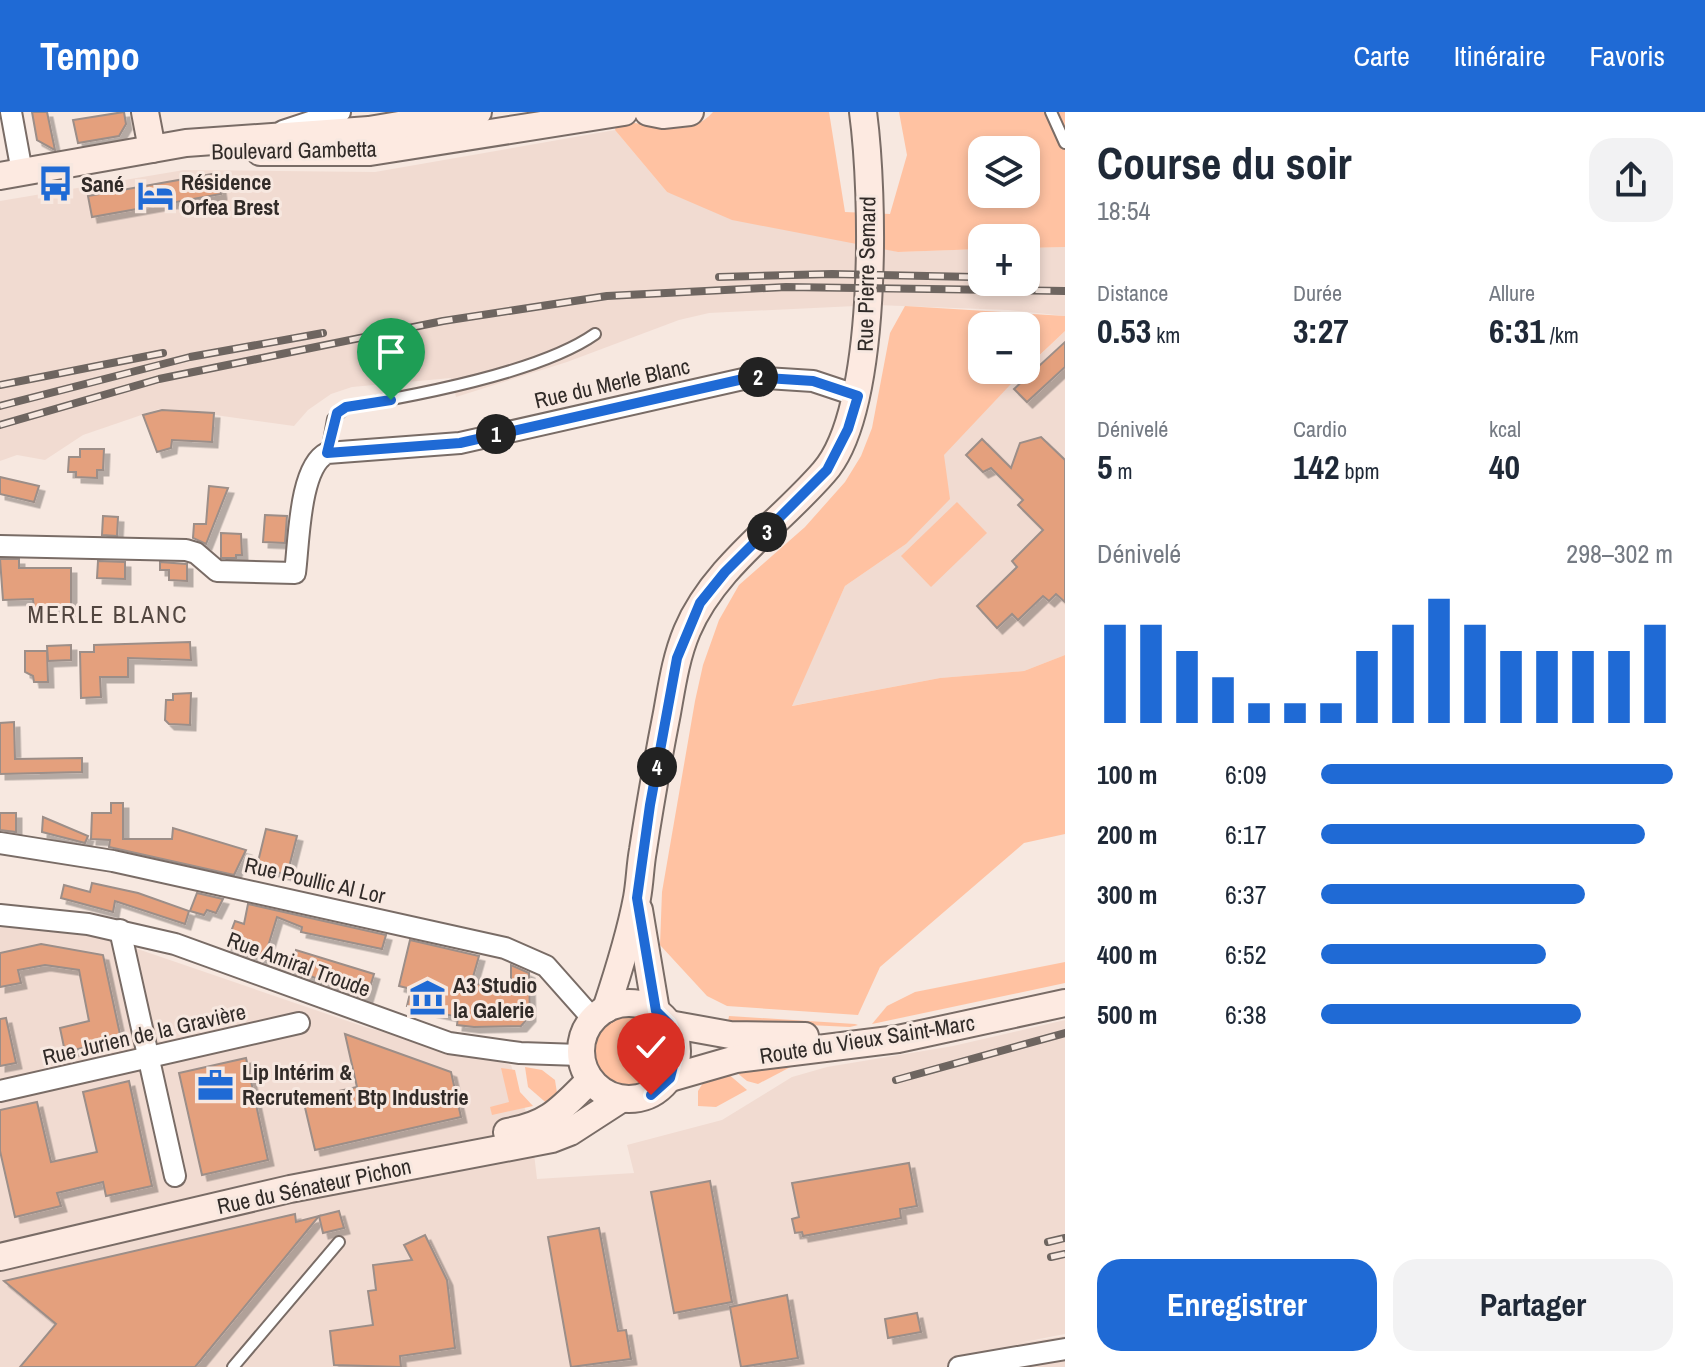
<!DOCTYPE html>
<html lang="fr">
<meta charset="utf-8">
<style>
:root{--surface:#fff;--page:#f2f2f3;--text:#1f2937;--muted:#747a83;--accent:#1f6ad5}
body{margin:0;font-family:"Archivo Narrow",sans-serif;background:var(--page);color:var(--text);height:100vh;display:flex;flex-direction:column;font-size:30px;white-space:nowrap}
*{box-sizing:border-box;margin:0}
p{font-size:26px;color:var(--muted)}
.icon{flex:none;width:44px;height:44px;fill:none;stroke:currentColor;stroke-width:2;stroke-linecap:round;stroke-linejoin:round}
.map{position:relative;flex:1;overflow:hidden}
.sheet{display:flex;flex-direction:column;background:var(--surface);width:640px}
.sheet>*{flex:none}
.controls{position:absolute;left:968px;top:24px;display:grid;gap:16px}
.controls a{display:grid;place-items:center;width:72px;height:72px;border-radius:16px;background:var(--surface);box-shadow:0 4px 12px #0003;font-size:40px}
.pin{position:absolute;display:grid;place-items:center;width:68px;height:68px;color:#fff;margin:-82px -34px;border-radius:50% 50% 50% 0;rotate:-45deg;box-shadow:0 0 8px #0007}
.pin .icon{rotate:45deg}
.km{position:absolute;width:40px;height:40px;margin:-20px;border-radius:50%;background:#222;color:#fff;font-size:22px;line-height:40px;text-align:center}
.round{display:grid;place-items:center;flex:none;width:84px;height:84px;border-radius:24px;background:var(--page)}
.overview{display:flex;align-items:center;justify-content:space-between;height:136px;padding:0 32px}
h1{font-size:44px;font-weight:700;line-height:60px}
.metrics{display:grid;grid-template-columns:repeat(3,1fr);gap:12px;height:136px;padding:8px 32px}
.metrics div{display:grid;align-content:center}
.metrics b{font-size:34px;font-weight:700}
.metrics small{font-size:22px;font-weight:400}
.metrics p{font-size:22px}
.chart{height:224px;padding:16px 32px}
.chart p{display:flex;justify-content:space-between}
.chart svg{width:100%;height:144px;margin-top:8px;stroke:var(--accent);stroke-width:6}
.cta{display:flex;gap:16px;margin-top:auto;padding:16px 32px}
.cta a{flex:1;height:92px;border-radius:24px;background:var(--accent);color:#fff;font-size:32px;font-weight:700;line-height:92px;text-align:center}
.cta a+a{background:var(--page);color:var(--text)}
ul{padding:0 32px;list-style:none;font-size:26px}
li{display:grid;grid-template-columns:128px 96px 1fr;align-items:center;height:60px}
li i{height:20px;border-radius:10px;background:var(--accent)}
header{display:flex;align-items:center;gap:48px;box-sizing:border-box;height:112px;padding:0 40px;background:var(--accent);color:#fff}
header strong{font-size:38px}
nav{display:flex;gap:44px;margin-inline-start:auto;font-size:28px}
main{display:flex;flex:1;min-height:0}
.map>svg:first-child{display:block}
</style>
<header>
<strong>Tempo</strong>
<nav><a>Carte</a><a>Itinéraire</a><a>Favoris</a></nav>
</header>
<main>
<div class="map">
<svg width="1065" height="1255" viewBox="0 0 1065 1255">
<defs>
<filter id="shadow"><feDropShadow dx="5.5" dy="5.5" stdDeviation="0" flood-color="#0004"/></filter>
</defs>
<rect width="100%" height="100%" fill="#f7e8e0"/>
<g fill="#f1dbd1">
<path d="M615,18L667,80L898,140L982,137V170H1026V136L1065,135V204L1008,198L876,193L709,201L679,208L567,250L456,285L451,266L352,275L331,282L308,298L294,314L215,303L214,300L159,297L83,323L45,348L17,343L0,349V89L184,58L375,60Z"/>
<path d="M1065,219V543L1024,559L940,566L791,594L845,474L906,432L943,343L982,299Z"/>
<path d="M0,798L88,820L365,915L511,953L531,1016L537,1067L634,1061L627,1033L722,1008L792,965L827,955L953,934L1065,908V1222L1019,1231L1065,1224V1255H0Z"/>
</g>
<g fill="#ffc2a2" fill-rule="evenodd">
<path d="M713,0H829L845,100L890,102L907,43L899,0H1065V135L1026,136V126H982V137L898,140L732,108L667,80L615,18L618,8C648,12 689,28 713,0ZM982,38H1026V82H982Z"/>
<path d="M905,194L1065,204V219L1026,256V214H982V258H1024L944,343L950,387L906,432L845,474L792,594L940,566L1024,559L1065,543V722L1024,731L880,855L858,903L727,894L707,884L660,833L662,780L695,589L703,553L719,508L739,473L805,415L845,370L861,344L872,316L890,221Z"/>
<path d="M957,390L987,421L931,475L901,444Z"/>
<path d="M1065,850V871L872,912L887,894L915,880Z"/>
<circle cx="629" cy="939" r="36"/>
<path d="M729,904L855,912L858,913L850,915L728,909Z"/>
<path d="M800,950L758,972L747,969L731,956Z"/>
<path d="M525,955L542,958L555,968L557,981L551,995L528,975Z"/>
<path d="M501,956L515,958L520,980L533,994L492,1003L490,995L509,990Z"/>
<path d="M727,961L747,978L716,995L698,994V979L706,966Z"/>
</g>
<g fill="#e4a07d" stroke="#9c8e88" stroke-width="2" filter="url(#shadow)">
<path d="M32,0H47L55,38L37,28Z"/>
<path d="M124,0L126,12L119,24L78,31L73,8Z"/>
<path d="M218,61L221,82L92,105L88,84Z"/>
<path d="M1065,230V255L1027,290L1014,277Z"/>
<path d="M162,298L214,301L212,330L172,328L171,336L157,340L143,303Z"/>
<path d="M1041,325L1065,348V490L1056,482L1049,489L1043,484L1018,508L1012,502L997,516L977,494L1017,455L1012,449L1043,418L1018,393L1023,388L991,356L983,360L966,343L982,327L1011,356L1020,331Z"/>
<path d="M80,337H104L103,358H97V366L76,365V360H68L69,345H80Z"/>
<path d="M0,365L39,374L34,390L0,382Z"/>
<path d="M209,374L228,376L206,432L193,426L194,412H206Z"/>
<path d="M265,403L287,404L285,431L263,430Z"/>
<path d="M103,404L118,405L117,424L102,423Z"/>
<path d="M221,421L241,422L242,443H236V446H221Z"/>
<path d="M0,447H19V456H71V498H34L33,487L3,488Z"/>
<path d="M98,449L125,450V467L97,466Z"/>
<path d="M160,450L187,452V469L169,468V458H160Z"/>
<path d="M190,530L191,548L128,546V565H100L101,585L81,586L80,540H94V533Z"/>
<path d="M71,533V548L48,549L47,534Z"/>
<path d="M25,539H47L48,570H34L33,564L25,560Z"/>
<path d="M191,581L190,613L169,612L165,608L166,588H173V582Z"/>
<path d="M14,610L15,647L82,646V660L0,662V611Z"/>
<path d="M111,691H123V727H172L173,716L246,738L234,763L109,735L110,728L91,727L92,701H111Z"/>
<path d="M0,701H16V720L0,718Z"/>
<path d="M43,705L88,724L85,731L42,720Z"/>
<path d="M266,717L297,724L287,763L257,754Z"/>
<path d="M92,771L138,781L189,799L185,812L115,789L113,800L61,786L64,773L90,780Z"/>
<path d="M197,781L223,787L216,801L207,798L204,803L190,799Z"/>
<path d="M248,792L386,823L382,837L301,820L302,815L277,805L266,841L295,844L296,838L374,862L367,885L226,833L235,809L244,812Z"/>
<path d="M410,828L479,844L471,872L511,873V853L529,861L530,904L521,914L474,915L457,913L458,905L407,894L411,877L399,874Z"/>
<path d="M41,832L103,843L121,927L65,940L60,916L89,909L79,858L45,853L18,858L21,871L0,875V841Z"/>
<path d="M6,906L16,951L0,954V907Z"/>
<path d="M345,922L451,960L461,1005L315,1038L303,987L357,975Z"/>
<path d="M246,946L268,1048L202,1063L179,961Z"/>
<path d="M129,969L152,1074L106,1084L103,1070L57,1081L61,1094L15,1105L0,1039V998L37,990L51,1050L97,1040L83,980Z"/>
<path d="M909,1051L917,1094L900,1097L901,1106L803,1124L802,1120L795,1121L792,1107L799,1105L792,1071Z"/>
<path d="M710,1069L732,1190L674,1201L651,1080Z"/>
<path d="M339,1099L344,1116L323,1121L319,1104Z"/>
<path d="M295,1102L296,1110L319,1104L195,1255H20L56,1212L4,1169Z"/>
<path d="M599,1116L618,1219L626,1218L631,1247L571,1255L548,1125Z"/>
<path d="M425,1123L447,1168L455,1236L400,1244L401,1255L334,1253L330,1219L373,1213L368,1179L376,1178L373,1153L412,1148L404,1133Z"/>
<path d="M787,1183L798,1246L741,1255L730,1195Z"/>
<path d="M917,1201L921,1220L888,1226L885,1207Z"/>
</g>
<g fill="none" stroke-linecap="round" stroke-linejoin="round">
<defs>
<g id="lane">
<path d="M1051,0L1065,31"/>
<path d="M327,341L333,307L346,295C413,284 541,260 595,222"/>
<path d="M233,1255L339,1130"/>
</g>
<g id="street">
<path d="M11,0L22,60"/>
<path d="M283,19L340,0"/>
<path d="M0,434L186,438L196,441L217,459L295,461C299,431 299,355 327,341L460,331L752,265L813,269L858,284"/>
<path d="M0,731L113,749L505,836L546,854L593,907"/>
<path d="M0,803L88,812L175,832L449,931L520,941L580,943"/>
<path d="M120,818L175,1064"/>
<path d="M0,979L299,911"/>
<path d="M959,1255L1065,1237"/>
</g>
<g id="secondary">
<path d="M145,0L152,37"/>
<path d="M648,0L663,3L690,0"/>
<path d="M260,40H370L624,0"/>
<path d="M0,64L186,31L369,18L478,0"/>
<path d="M639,798L656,899"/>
<circle cx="629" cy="939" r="48"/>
<path d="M606,897C618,861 630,823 637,786C640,770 640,754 643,738C650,692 658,647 667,601C672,573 676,545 687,519C714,455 779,412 824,360C879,298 874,81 863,0"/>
<path d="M669,912L730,923L805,924"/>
<path d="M670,966L736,947L898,927L1065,891"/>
<path d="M507,1020C549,1013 561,997 590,968"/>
<path d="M0,1145L290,1077L552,1027L570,1020L621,987"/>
</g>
</defs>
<use href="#lane" stroke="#796c66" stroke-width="14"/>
<use href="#street" stroke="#796c66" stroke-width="24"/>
<use href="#secondary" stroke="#796c66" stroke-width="30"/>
<use href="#lane" stroke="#fff" stroke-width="10"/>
<use href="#street" stroke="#fff" stroke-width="20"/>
<use href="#secondary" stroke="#fdeae1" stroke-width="26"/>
<defs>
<g id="rail">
<path d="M719,165L832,162L975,165"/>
<path d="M0,273L163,241"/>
<path d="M0,294L190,245L323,221"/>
<path d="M0,313L159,267L443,209L607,184L786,175L1065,179"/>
<path d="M896,968L1065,921"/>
<path d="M1048,1130L1065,1126"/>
<path d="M1051,1145L1065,1142"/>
</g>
</defs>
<use href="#rail" stroke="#6e6560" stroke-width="8"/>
<use href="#rail" stroke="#f7e8e0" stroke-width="5" stroke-dasharray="15" stroke-linecap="butt"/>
</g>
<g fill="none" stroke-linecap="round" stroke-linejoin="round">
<defs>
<path id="route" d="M391,288L346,295L337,301L327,341L460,331L752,265L813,269L858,284L848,317L827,358L725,460L700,491L677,546L650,693L637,786L656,899L669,912L678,934L670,966L651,983"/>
</defs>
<use href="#route" stroke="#fff" stroke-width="16"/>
<use href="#route" stroke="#1f6ad5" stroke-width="10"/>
</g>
<defs>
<symbol id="bus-bare" viewBox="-9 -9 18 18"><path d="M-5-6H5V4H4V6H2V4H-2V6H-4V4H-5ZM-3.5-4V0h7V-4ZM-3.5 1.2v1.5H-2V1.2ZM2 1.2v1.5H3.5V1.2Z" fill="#1f6ad5" stroke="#f7e8e0" stroke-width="2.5" paint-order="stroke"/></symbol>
<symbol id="hotel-bare" viewBox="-9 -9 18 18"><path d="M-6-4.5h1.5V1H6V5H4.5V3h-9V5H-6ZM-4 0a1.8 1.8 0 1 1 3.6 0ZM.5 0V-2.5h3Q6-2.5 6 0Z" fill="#1f6ad5" stroke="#f7e8e0" stroke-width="2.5" paint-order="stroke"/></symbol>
<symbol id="museum-bare" viewBox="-9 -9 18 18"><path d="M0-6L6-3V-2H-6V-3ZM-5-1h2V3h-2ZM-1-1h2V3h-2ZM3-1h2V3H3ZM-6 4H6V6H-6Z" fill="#1f6ad5" stroke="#f7e8e0" stroke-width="2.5" paint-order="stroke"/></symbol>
<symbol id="office-bare" viewBox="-9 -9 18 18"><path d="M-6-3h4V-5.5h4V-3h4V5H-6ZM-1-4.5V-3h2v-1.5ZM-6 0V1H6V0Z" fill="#1f6ad5" stroke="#f7e8e0" stroke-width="2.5" paint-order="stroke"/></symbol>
</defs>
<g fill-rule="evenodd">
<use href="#bus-bare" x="30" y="46" width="51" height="51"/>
<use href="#hotel-bare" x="130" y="58" width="51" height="51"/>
<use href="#museum-bare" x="402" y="860" width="51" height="51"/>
<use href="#office-bare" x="190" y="948" width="51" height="51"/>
</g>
<g text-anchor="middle" stroke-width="6" stroke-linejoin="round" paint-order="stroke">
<g font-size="22" fill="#312b28" stroke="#f7e8e0">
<text transform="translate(294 38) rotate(-1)" y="8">Boulevard Gambetta</text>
<text transform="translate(866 162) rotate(-89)" y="8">Rue Pierre Semard</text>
<text transform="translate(612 271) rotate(-13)" y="8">Rue du Merle Blanc</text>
<text transform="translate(315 768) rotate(13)" y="8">Rue Poullic Al Lor</text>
<text transform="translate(299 852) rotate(20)" y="8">Rue Amiral Troude</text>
<text transform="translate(144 922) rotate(-13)" y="8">Rue Jurien de la Gravière</text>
<text transform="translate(867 927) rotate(-9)" y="8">Route du Vieux Saint-Marc</text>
<text transform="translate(314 1074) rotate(-12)" y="8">Rue du Sénateur Pichon</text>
</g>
<g font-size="22" font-weight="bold" fill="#312b28" stroke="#f7e8e0" text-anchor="start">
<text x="181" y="78">Résidence<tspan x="181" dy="25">Orfea Brest</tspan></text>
<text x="81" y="80">Sané</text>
<text x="453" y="881">A3 Studio<tspan x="453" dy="25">la Galerie</tspan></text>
<text x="242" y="968">Lip Intérim &amp;<tspan x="242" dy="25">Recrutement Btp Industrie</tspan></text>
</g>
<g font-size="24" letter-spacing="2" fill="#524640" stroke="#f7e8e0">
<text x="108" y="511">MERLE BLANC</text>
</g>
</g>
</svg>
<div class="controls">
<a><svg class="icon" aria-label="layers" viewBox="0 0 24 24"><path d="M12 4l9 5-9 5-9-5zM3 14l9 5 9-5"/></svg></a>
<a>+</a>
<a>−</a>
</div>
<div class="pin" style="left:391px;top:288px;background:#1e9e55"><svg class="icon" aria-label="arrive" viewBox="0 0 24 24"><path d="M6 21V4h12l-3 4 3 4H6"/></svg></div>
<div class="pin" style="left:651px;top:983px;background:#d93025"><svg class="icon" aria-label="check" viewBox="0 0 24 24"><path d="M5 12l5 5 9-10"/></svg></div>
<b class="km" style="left:496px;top:322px">1</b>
<b class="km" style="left:758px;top:265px">2</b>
<b class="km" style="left:767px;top:420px">3</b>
<b class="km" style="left:657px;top:655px">4</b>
</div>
<section class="sheet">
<div class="overview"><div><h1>Course du soir</h1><p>18:54</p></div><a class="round"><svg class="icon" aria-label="share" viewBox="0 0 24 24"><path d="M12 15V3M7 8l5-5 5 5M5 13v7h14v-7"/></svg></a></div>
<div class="metrics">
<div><p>Distance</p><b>0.53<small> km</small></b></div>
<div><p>Durée</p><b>3:27</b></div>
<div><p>Allure</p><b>6:31<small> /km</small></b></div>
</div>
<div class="metrics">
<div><p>Dénivelé</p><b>5<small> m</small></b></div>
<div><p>Cardio</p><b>142<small> bpm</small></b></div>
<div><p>kcal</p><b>40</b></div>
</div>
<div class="chart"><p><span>Dénivelé</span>298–302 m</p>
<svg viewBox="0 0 160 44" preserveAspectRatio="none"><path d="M5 44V14M15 44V14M25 44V22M35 44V30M45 44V38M55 44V38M65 44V38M75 44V22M85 44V14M95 44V6M105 44V14M115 44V22M125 44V22M135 44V22M145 44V22M155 44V14"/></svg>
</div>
<ul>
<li><b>100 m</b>6:09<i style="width:100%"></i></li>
<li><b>200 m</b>6:17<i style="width:92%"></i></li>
<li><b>300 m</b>6:37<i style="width:75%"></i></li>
<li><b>400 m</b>6:52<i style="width:64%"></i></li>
<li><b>500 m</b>6:38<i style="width:74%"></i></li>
</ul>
<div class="cta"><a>Enregistrer</a><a>Partager</a></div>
</section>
</main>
